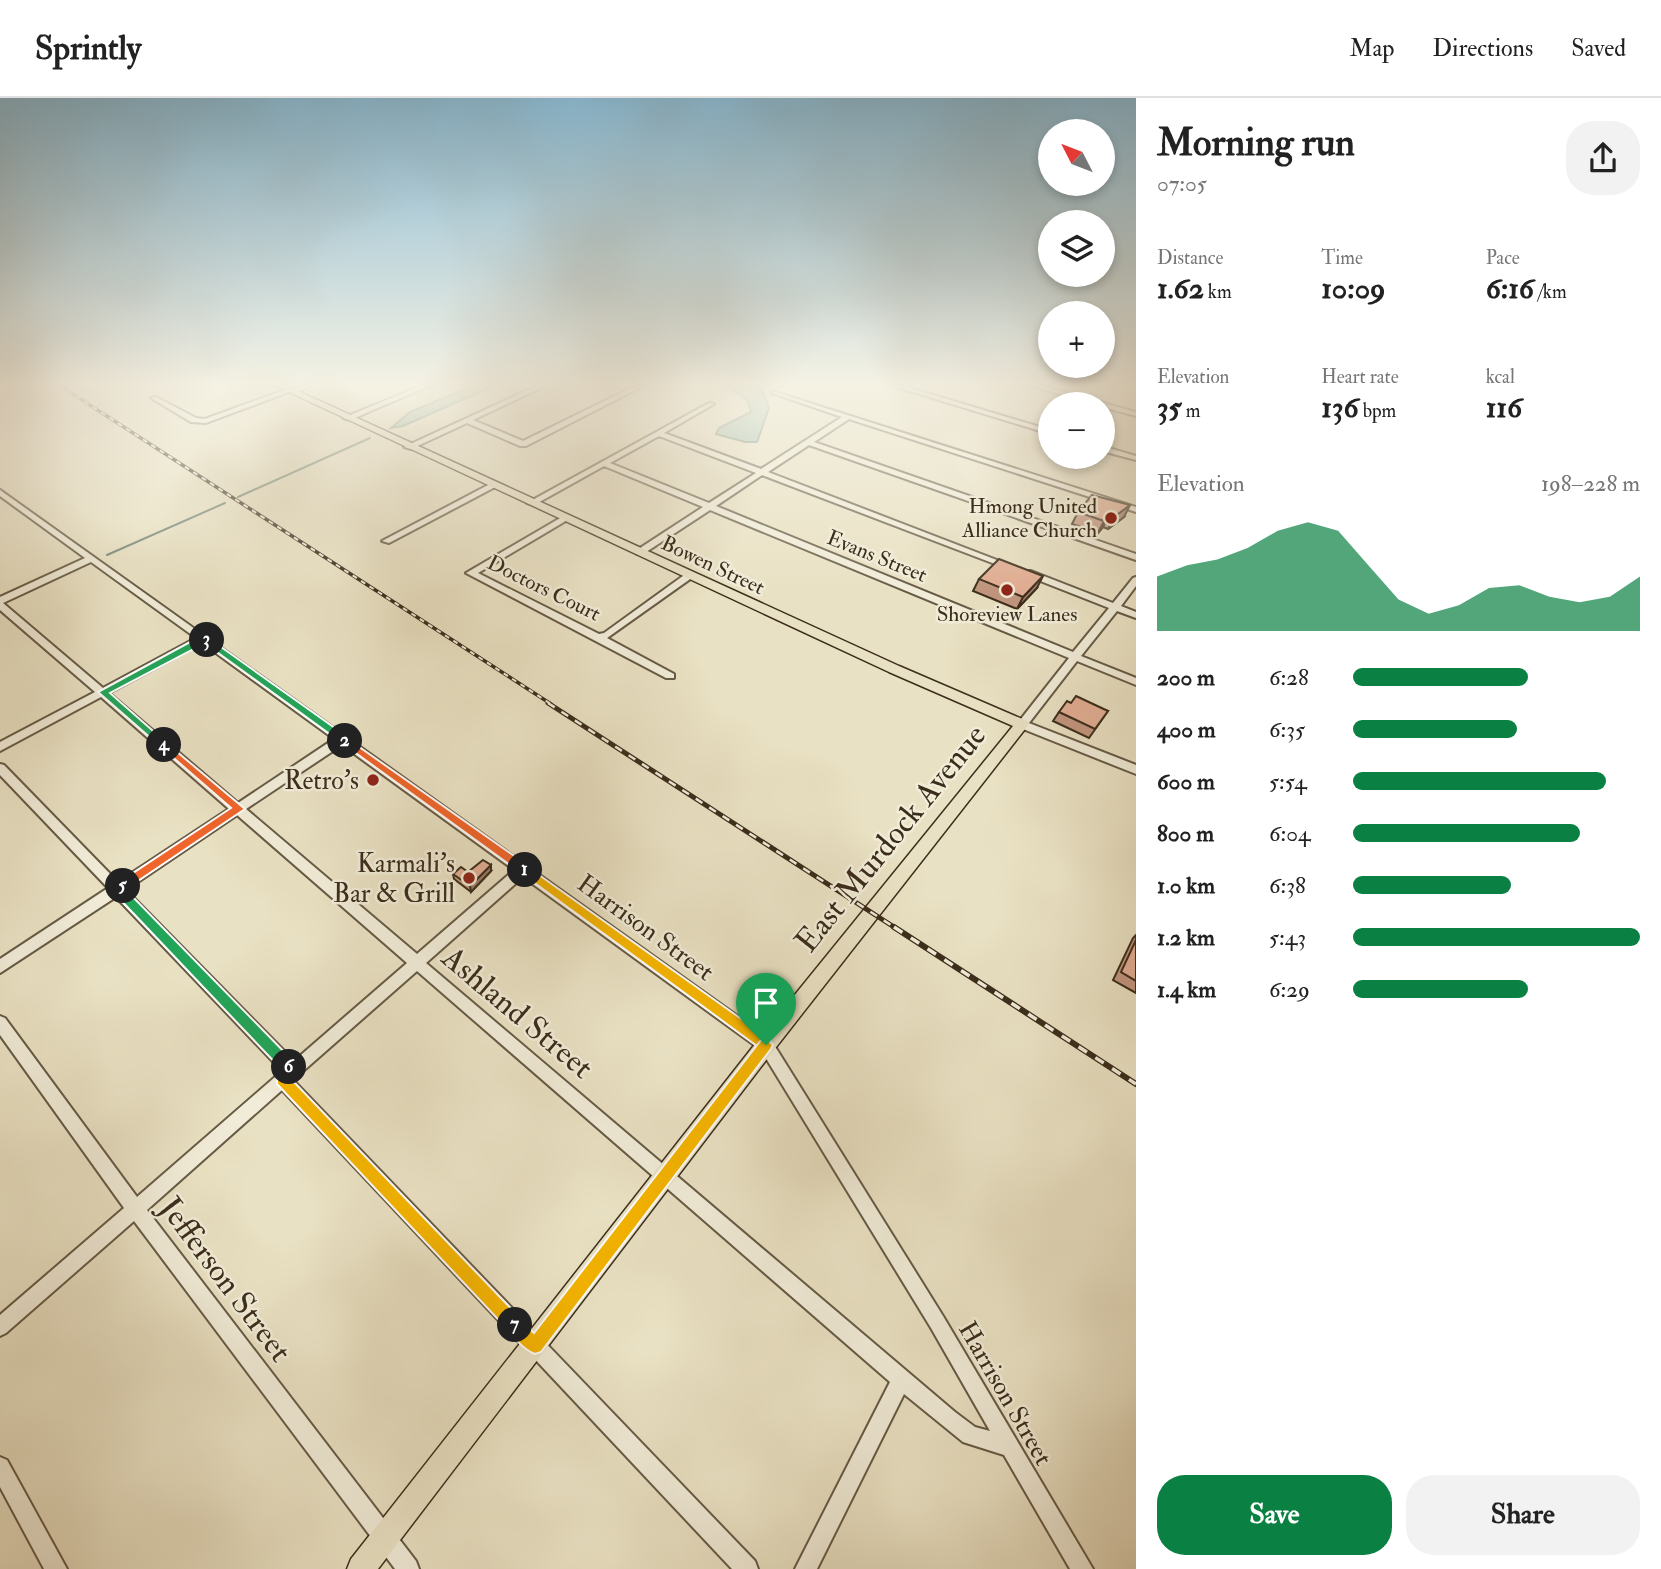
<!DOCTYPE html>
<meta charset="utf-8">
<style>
:root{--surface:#fff;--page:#f2f2f2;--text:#222;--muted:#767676;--line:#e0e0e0;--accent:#0b8043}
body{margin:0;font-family:"IM FELL Double Pica",serif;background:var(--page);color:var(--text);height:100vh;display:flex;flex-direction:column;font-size:26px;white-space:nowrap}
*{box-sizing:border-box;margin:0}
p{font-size:23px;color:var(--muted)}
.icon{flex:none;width:38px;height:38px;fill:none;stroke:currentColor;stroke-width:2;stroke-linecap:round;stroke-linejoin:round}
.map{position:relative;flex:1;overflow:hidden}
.panel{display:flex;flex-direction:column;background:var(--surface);width:525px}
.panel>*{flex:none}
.needle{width:46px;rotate:312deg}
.controls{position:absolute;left:1038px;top:21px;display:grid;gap:14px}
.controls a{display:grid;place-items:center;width:77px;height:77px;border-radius:50%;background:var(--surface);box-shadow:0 4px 10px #0003;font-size:35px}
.pin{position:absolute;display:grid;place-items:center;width:60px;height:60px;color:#fff;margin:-72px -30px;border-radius:50% 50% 50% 0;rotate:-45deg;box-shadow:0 0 7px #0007}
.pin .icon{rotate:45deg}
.km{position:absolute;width:35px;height:35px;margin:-18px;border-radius:50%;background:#222;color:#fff;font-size:19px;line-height:35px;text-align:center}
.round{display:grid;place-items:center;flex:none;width:74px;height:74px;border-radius:28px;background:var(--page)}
.headline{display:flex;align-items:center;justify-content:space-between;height:119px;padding:0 21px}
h1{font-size:38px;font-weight:700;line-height:52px}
.metrics{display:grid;grid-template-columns:repeat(3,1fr);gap:10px;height:119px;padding:7px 21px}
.metrics div{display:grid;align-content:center}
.metrics b{font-size:30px;font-weight:700}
.metrics small{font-size:19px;font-weight:400}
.metrics p{font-size:19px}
.chart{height:196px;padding:14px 21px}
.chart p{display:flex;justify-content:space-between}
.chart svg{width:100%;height:126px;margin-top:7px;fill:var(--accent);opacity:.7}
.button{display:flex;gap:14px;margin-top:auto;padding:14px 21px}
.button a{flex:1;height:80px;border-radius:28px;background:var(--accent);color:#fff;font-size:28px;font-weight:700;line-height:80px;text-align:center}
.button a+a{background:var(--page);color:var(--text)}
ul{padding:0 21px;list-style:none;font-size:23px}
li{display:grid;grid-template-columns:112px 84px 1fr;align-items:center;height:52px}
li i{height:18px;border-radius:9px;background:var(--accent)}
header{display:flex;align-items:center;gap:42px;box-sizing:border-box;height:98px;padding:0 35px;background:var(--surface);border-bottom:2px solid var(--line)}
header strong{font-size:33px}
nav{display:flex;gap:38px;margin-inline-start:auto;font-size:24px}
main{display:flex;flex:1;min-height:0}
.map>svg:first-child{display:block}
</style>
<header>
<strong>Sprintly</strong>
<nav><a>Map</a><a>Directions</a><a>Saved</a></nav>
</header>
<main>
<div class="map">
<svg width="1136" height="1471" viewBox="0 0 1136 1471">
<rect width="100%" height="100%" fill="#e9e1c3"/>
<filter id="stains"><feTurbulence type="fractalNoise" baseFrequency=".00286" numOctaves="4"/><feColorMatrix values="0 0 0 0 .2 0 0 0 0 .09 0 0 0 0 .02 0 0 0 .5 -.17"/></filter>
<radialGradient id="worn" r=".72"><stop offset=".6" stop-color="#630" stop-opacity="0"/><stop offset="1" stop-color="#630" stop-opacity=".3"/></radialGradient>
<g fill="#97beb0" stroke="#728474" stroke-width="2">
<path d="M474,287H496L403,328L391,330L410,314Z"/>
<path d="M726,287H760L761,290L769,310L757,344H745L716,336L719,330L751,314L748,303Z"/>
</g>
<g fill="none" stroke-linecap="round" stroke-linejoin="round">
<g stroke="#728474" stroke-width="2">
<path d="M238,399L370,340"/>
<path d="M107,457L225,405"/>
</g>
<defs>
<g id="minor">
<path d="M304,287H313L294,295L289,294L206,325L191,324L151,300L156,299L196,320L205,321L287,291L292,292Z"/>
<path d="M423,287H431L350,322L343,320Z"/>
<path d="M539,287H547L473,322L523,343L637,287H645L526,348H520L467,325L411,351L404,349Z"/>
<path d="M890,287H900L1050,332V336Z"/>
<path d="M1029,287H1039L1136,314V318L1102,309V306H1094Z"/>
<path d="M772,293L1136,409V414L849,321L814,344L1136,456V462L809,347L768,374L1015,469L1008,471L762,377L716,408L1073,554L1109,510L1025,477V473H1031L1113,505L1133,480L1136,479V488L1121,508L1136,514V520L1117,513L1081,558L1136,580V587L1077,563L1029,625L1136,667V676L1018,629L1017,626L1069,560L710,412L643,456H637V452L703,409L604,368L534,407L527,405L709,305L714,306L664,335L761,371L842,319L772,295ZM659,338L756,375L709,405L610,365Z"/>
<path d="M1102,348L1136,358V362L1102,353Z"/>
<path d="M490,386L497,388L389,445L382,443Z"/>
<path d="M0,392L771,942L943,1218L1093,1471H1070L1004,1357L963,1344L904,1296L817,1471H795L890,1284L417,873L293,982L755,1463L758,1471H732L282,992L147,1112L416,1463L419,1471H395L134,1123L6,1235L0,1238V1217L124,1110L0,937V918L5,920L137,1099L282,973L116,799L0,875V861L108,790L0,677V666L4,667L118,784L229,711L101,599L0,653V644L95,594L0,512V499L85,460L0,398ZM91,464L196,540L103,590L3,505ZM202,545L334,641L238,705L109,595ZM342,647L514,772L417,856L246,711ZM237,717L407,865L294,963L126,792ZM523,779L761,952L931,1230L990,1333L975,1329L955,1314L426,865Z"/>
<path d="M562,419L569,421L478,475L599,536L604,535L687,475H693V479L607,540L674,576V580H666L466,475Z"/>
<path d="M0,1359L7,1362L67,1471H44L0,1389Z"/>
</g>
<path id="major" d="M274,287H285L899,568L1027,623L1029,626L773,953L378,1471H347L351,1461L759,941L1013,628L889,574Z"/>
</defs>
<use href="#minor" stroke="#665a45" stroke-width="4"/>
<use href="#major" stroke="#3b2d1b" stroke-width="3"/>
<use href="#minor" fill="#f1ecd8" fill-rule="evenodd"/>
<use href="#major" fill="#e9e1c3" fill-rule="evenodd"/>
<defs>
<path id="rail-far2" d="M59,287L551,606"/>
<path id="rail-far1" d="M548,605L897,831"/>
<path id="rail" d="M894,829L1136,986"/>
</defs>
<use href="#rail-far2" stroke="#3b2d1b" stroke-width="3.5"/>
<use href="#rail-far1" stroke="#3b2d1b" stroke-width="5"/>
<use href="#rail" stroke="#3b2d1b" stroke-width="6"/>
<use href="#rail-far2" stroke="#f1ecd8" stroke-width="2" stroke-dasharray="5" stroke-linecap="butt"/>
<use href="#rail-far1" stroke="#f1ecd8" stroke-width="2.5" stroke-dasharray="8" stroke-linecap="butt"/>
<use href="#rail" stroke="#f1ecd8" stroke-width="3.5" stroke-dasharray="10" stroke-linecap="butt"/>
</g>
<g fill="#c2967f" stroke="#3b2d1b" stroke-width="2">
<path d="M1078,414L1124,419L1108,431L1103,429L1098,435L1072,426Z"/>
<path d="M979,481L1037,490L1017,511L973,493Z"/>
<path d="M1071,605L1108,613L1089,640L1053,623L1059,614Z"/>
<path d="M491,773L471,794L454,781L453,776Z"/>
<path d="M1136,837V895L1113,882L1133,840Z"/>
</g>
<g fill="#9e7a68" stroke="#3b2d1b" stroke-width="2">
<path d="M1130,407L1124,419L1108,431L1114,419Z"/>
<path d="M1109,418L1103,429L1098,435L1104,423Z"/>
<path d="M1043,478L1037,490L1017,511L1023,499Z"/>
<path d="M491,767V773L471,794L470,788Z"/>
</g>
<g fill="#e2ae94" stroke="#3b2d1b" stroke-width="2">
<path d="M1092,397L1130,407L1114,419L1109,418L1104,423L1078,414Z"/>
<path d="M999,461L1043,478L1023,499L979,481Z"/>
<path d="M1076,598L1108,613L1095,631L1059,614L1067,603L1071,605Z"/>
<path d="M483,762L491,767L470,788L453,776L461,769L468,774Z"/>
<path d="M1136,842V883L1121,874Z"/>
</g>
<linearGradient id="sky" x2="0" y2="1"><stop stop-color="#87b8d2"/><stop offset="0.58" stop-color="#f5f2e4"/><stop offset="1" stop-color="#f5f2e4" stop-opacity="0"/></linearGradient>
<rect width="1136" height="493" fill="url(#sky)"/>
<path fill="#f5b400" stroke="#fff" stroke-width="2" d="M525,767L771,942V951H761L521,775V769Z"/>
<path fill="#f0652b" stroke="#fff" stroke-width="2" d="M345,639L530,769V775H521L342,645V640Z"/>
<path fill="#22a559" stroke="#fff" stroke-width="2" d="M207,539L349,640V645H342L203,544V540Z"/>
<path fill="#22a559" stroke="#fff" stroke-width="2" d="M201,538H208L211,542L110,595L169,647L161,649L98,594Z"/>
<path fill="#f0652b" stroke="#fff" stroke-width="2" d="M164,643L245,711L123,793L117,788L118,785L231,710L161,649L159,647Z"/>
<path fill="#22a559" stroke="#fff" stroke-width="2" d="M123,784L129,788L126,792L294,964V974H284L114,795V788Z"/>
<path fill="#f5b400" stroke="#fff" stroke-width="2" d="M289,962L300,973L292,982L521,1221L523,1227L521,1233L515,1235L509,1233L277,986V977L283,972L284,964Z"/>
<path fill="#f5b400" stroke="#fff" stroke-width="2" d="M766,940L773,947L771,951L541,1254L535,1256C524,1252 511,1238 506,1227L509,1221L515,1218L534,1235L761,942Z"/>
<g fill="#8f2418" stroke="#f1ecd8" stroke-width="2.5">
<circle cx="1111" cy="420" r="7"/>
<circle cx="1007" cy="492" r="7"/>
<circle cx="373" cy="682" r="7"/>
<circle cx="469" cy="780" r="7"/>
</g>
<g text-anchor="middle" stroke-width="5" stroke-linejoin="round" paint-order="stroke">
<g font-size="21" fill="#3b2d1b" stroke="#f1ecd8" text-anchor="end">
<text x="1097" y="415">Hmong United<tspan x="1097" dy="24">Alliance Church</tspan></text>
<text x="1007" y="523" text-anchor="middle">Shoreview Lanes</text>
</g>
<g font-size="21" fill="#3b2d1b" stroke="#f1ecd8">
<text transform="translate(877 458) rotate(22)" y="7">Evans Street</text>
<text transform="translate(713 467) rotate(25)" y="7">Bowen Street</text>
<text transform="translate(544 490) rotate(26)" y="7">Doctors Court</text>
</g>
<g font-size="26" fill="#3b2d1b" stroke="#f1ecd8" text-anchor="end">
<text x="359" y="691">Retro's</text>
<text x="455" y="774">Karmali's<tspan x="455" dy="30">Bar &amp; Grill</tspan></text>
</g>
<g font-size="26" fill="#3b2d1b" stroke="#f1ecd8">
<text transform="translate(646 829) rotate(36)" y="9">Harrison Street</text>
<text transform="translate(1006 1295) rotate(60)" y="9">Harrison Street</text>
</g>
<g font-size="32" fill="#3b2d1b" stroke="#f1ecd8">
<text transform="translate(890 740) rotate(-51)" y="11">East Murdock Avenue</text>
<text transform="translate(518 914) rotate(40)" y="11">Ashland Street</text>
<text transform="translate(226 1181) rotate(53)" y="11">Jefferson Street</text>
</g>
</g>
<rect width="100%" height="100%" filter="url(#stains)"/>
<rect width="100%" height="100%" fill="url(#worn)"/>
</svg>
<div class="controls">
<a><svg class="needle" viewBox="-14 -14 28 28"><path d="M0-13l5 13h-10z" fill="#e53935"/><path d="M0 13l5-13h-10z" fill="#767676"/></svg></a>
<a><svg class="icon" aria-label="layers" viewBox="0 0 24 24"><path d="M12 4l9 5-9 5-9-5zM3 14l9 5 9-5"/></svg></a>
<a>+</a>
<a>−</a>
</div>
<div class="pin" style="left:766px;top:947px;background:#1e9e55"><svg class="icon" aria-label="arrive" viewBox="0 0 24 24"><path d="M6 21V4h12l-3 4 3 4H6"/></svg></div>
<b class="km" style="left:525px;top:772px">1</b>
<b class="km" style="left:345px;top:643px">2</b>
<b class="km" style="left:207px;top:542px">3</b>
<b class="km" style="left:164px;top:647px">4</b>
<b class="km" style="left:123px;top:788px">5</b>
<b class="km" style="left:289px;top:969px">6</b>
<b class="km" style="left:515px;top:1227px">7</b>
</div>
<section class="panel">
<div class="headline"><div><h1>Morning run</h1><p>07:05</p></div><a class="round"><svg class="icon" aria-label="share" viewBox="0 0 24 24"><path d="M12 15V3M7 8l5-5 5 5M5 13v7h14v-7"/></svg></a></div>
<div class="metrics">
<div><p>Distance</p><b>1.62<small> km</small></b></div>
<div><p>Time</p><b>10:09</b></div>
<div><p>Pace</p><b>6:16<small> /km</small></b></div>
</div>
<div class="metrics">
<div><p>Elevation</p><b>35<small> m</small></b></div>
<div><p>Heart rate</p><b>136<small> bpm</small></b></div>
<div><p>kcal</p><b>116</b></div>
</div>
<div class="chart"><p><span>Elevation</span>198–228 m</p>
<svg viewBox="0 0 160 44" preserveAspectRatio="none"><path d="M0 44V25L10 21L20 19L30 15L40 9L50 6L60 9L70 21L80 33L90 38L100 35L110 29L120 28L130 32L140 34L150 32L160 25V44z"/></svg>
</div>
<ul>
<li><b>200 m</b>6:28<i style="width:61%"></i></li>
<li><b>400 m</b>6:35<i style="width:57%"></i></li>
<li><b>600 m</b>5:54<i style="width:88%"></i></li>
<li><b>800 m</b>6:04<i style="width:79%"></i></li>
<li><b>1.0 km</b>6:38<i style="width:55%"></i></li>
<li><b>1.2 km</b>5:43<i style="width:100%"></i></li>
<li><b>1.4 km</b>6:29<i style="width:61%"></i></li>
</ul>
<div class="button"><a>Save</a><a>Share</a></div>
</section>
</main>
